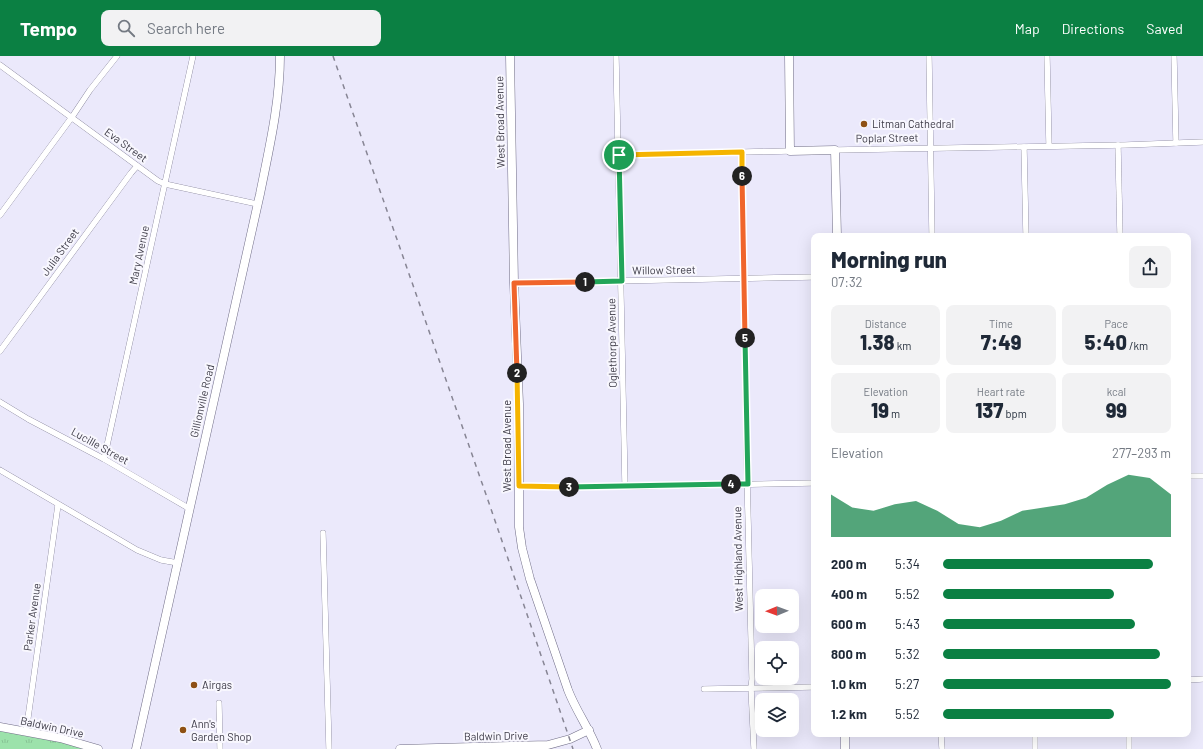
<!DOCTYPE html>
<meta charset="utf-8">
<style>
:root{--surface:#fff;--page:#f2f2f3;--text:#1f2937;--muted:#747a83;--accent:#0b8043}
body{margin:0;font-family:Barlow,sans-serif;background:var(--page);color:var(--text);height:100vh;display:flex;flex-direction:column;font-size:15px;white-space:nowrap}
*{box-sizing:border-box;margin:0}
p{font-size:13px;color:var(--muted)}
.icon{flex:none;width:22px;height:22px;fill:none;stroke:currentColor;stroke-width:2;stroke-linecap:round;stroke-linejoin:round}
.map{position:relative;flex:1;overflow:hidden}
.drawer{position:absolute;left:811px;top:177px;width:380px;height:504px;display:flex;flex-direction:column;background:var(--surface);border-radius:8px;box-shadow:0 4px 16px #0002}
.drawer>*{flex:none}
.needle{width:26px;rotate:269deg}
.buttons{position:absolute;left:755px;top:533px;display:grid;gap:8px}
.buttons a{display:grid;place-items:center;width:44px;height:44px;border-radius:8px;background:var(--surface);box-shadow:0 4px 16px #0002;font-size:20px}
.pin{position:absolute;display:grid;place-items:center;width:34px;height:34px;color:#fff;margin:-17px;border:2px solid #fff;border-radius:50%;box-shadow:0 1px 4px #0007}
.km{position:absolute;width:20px;height:20px;margin:-10px;border-radius:50%;background:#222;color:#fff;font-size:11px;line-height:20px;text-align:center}
.round{display:grid;place-items:center;flex:none;width:42px;height:42px;border-radius:8px;background:var(--page)}
.headline{display:flex;align-items:center;justify-content:space-between;height:68px;padding:0 20px}
h1{font-size:22px;font-weight:800;line-height:30px}
.metrics{display:grid;grid-template-columns:repeat(3,1fr);gap:6px;height:68px;padding:4px 20px}
.metrics div{display:grid;align-content:center;border-radius:8px;background:var(--page);text-align:center}
.metrics b{font-size:20px;font-weight:800}
.metrics small{font-size:11px;font-weight:400}
.metrics p{font-size:11px}
.chart{height:112px;padding:8px 20px}
.chart p{display:flex;justify-content:space-between}
.chart svg{width:100%;height:72px;margin-top:4px;fill:var(--accent);opacity:.7}
ul{padding:0 20px;list-style:none;font-size:13px}
li{display:grid;grid-template-columns:64px 48px 1fr;align-items:center;height:30px}
li i{height:10px;border-radius:5px;background:var(--accent)}
header{display:flex;align-items:center;gap:24px;box-sizing:border-box;height:56px;padding:0 20px;background:var(--accent);color:#fff}
header strong{font-size:19px}
nav{display:flex;gap:22px;margin-inline-start:auto;font-size:14px}
.search{width:280px;height:36px;background:var(--page);display:flex;align-items:center;gap:10px;box-sizing:border-box;padding:0 14px;border-radius:8px;color:var(--muted);font-size:15px}
.map>svg:first-child{display:block}
</style>
<header>
<strong>Tempo</strong>
<div class="search"><svg class="icon" aria-label="search" viewBox="0 0 24 24"><circle cx="10" cy="10" r="6"/><path d="M15 15l6 6"/></svg>Search here</div>
<nav><a>Map</a><a>Directions</a><a>Saved</a></nav>
</header>
<div class="map">
<svg width="1203" height="693" viewBox="0 0 1203 693">
<defs>
<pattern id="grass-tufts" width="24" height="20" patternUnits="userSpaceOnUse"><rect width="24" height="20" fill="#9ce2ab"/><path d="M3 7l-1-3M5 7V3M7 7l1-3M15 17l-1-3M17 17v-4M19 17l1-3" fill="none" stroke="#87c394"/></pattern>
</defs>
<rect width="100%" height="100%" fill="#ebe9fb"/>
<path fill="url(#grass-tufts)" d="M0,672L96,693H0Z"/>
<g fill="none" stroke-linecap="round" stroke-linejoin="round">
<defs>
<g id="street">
<path d="M616,0L625,430"/>
<path d="M929,0L932,180"/>
<path d="M1047,0L1049,90"/>
<path d="M1174,0L1176,87"/>
<path d="M0,9L158,125L165,128L257,148"/>
<path d="M1118,89L1120,180"/>
<path d="M1024,91L1026,180"/>
<path d="M835,94L1125,89L1203,86"/>
<path d="M742,96L747,419L752,623L751,632L754,693"/>
<path d="M619,99L790,95"/>
<path d="M0,159L72,61L90,34L117,0"/>
<path d="M514,227L814,221"/>
<path d="M0,295L131,117L137,110"/>
<path d="M0,346L28,363L104,403L190,453"/>
<path d="M104,403L193,0"/>
<path d="M0,414L137,494L161,504L178,507"/>
<path d="M1188,420H1203"/>
<path d="M519,430L607,431L814,427"/>
<path d="M323,477L329,693"/>
<path d="M1188,624L1203,623"/>
<path d="M704,633L814,631"/>
<path d="M219,647L220,693"/>
<path d="M26,676L58,449"/>
<path d="M941,678L942,693"/>
<path d="M1035,678V693"/>
<path d="M1129,678V693"/>
</g>
<g id="secondary">
<path d="M510,0L514,227L519,348V471L522,492L530,523L568,634C576,655 589,672 597,693"/>
<path d="M789,0L790,95L835,94L837,180"/>
<path d="M0,671L60,682L98,693"/>
<path d="M845,678V693"/>
<path d="M136,693L260,138C269,93 280,47 280,0"/>
<path d="M400,693L548,689L570,683L589,674"/>
</g>
</defs>
<use href="#street" stroke="#706d87" stroke-width="6"/>
<use href="#secondary" stroke="#706d87" stroke-width="9"/>
<use href="#street" stroke="#fff" stroke-width="5.5"/>
<use href="#secondary" stroke="#fff" stroke-width="8"/>
<path stroke="#878594" stroke-width="1.5" stroke-dasharray="5 5" stroke-linecap="butt" d="M333,0L490,450L573,693"/>
</g>
<g fill="none" stroke-linecap="round" stroke-linejoin="round">
<defs>
<path id="split-1" d="M585,226L622,225L619,99"/>
<path id="split-2" d="M517,317L514,227L585,226"/>
<path id="split-3" d="M517,317L519,430L569,431"/>
<path id="split-4" d="M569,431L731,428"/>
<path id="split-5" d="M731,428H748L745,282"/>
<path id="split-6" d="M742,120L745,282"/>
<path id="split-7" d="M619,99L742,96V120"/>
</defs>
<use href="#split-1" stroke="#fff" stroke-width="8"/>
<use href="#split-2" stroke="#fff" stroke-width="8"/>
<use href="#split-3" stroke="#fff" stroke-width="8"/>
<use href="#split-4" stroke="#fff" stroke-width="8"/>
<use href="#split-5" stroke="#fff" stroke-width="8"/>
<use href="#split-6" stroke="#fff" stroke-width="8"/>
<use href="#split-7" stroke="#fff" stroke-width="8"/>
<use href="#split-1" stroke="#22a559" stroke-width="5"/>
<use href="#split-2" stroke="#f0652b" stroke-width="5"/>
<use href="#split-3" stroke="#f5b400" stroke-width="5"/>
<use href="#split-4" stroke="#22a559" stroke-width="5"/>
<use href="#split-5" stroke="#22a559" stroke-width="5"/>
<use href="#split-6" stroke="#f0652b" stroke-width="5"/>
<use href="#split-7" stroke="#f5b400" stroke-width="5"/>
</g>
<g fill="#8e5014" stroke="#f8f7fe" stroke-width="1.5">
<circle cx="864" cy="68" r="4"/>
<circle cx="194" cy="629" r="4"/>
<circle cx="183" cy="674" r="4"/>
</g>
<g text-anchor="middle" stroke-width="4" stroke-linejoin="round" paint-order="stroke">
<g font-size="11" fill="#3d3b47" stroke="#f8f7fe">
<text transform="translate(500 66) rotate(-91)" y="4">West Broad Avenue</text>
<text transform="translate(887 82) rotate(-1)" y="4">Poplar Street</text>
<text transform="translate(126 89) rotate(36)" y="4">Eva Street</text>
<text transform="translate(60 196) rotate(-54)" y="4">Julia Street</text>
<text transform="translate(139 199) rotate(-78)" y="4">Mary Avenue</text>
<text transform="translate(664 214) rotate(-1)" y="4">Willow Street</text>
<text transform="translate(612 287) rotate(-91)" y="4">Oglethorpe Avenue</text>
<text transform="translate(202 345) rotate(-77)" y="4">Gillionville Road</text>
<text transform="translate(100 390) rotate(29)" y="4">Lucille Street</text>
<text transform="translate(507 390) rotate(-90)" y="4">West Broad Avenue</text>
<text transform="translate(738 503) rotate(-91)" y="4">West Highland Avenue</text>
<text transform="translate(32 561) rotate(-82)" y="4">Parker Avenue</text>
<text transform="translate(52 671) rotate(12)" y="4">Baldwin Drive</text>
<text transform="translate(496 680) rotate(-1)" y="4">Baldwin Drive</text>
</g>
<g font-size="11" fill="#3d3b47" stroke="#f8f7fe" text-anchor="start">
<text x="872" y="72">Litman Cathedral</text>
<text x="202" y="633">Airgas</text>
<text x="191" y="672">Ann's<tspan x="191" dy="13">Garden Shop</tspan></text>
</g>
</g>
</svg>
<div class="buttons">
<a><svg class="needle" viewBox="-14 -14 28 28"><path d="M0-13l5 13h-10z" fill="#e53935"/><path d="M0 13l5-13h-10z" fill="#747a83"/></svg></a>
<a><svg class="icon" aria-label="locate" viewBox="0 0 24 24"><circle cx="12" cy="12" r="6"/><path d="M12 2v4M12 18v4M2 12h4M18 12h4"/></svg></a>
<a><svg class="icon" aria-label="layers" viewBox="0 0 24 24"><path d="M12 4l9 5-9 5-9-5zM3 14l9 5 9-5"/></svg></a>
</div>
<div class="pin" style="left:619px;top:99px;background:#1e9e55"><svg class="icon" aria-label="arrive" viewBox="0 0 24 24"><path d="M6 21V4h12l-3 4 3 4H6"/></svg></div>
<b class="km" style="left:585px;top:226px">1</b>
<b class="km" style="left:517px;top:317px">2</b>
<b class="km" style="left:569px;top:431px">3</b>
<b class="km" style="left:731px;top:428px">4</b>
<b class="km" style="left:745px;top:282px">5</b>
<b class="km" style="left:742px;top:120px">6</b>
<section class="drawer">
<div class="headline"><div><h1>Morning run</h1><p>07:32</p></div><a class="round"><svg class="icon" aria-label="share" viewBox="0 0 24 24"><path d="M12 15V3M7 8l5-5 5 5M5 13v7h14v-7"/></svg></a></div>
<div class="metrics">
<div><p>Distance</p><b>1.38<small> km</small></b></div>
<div><p>Time</p><b>7:49</b></div>
<div><p>Pace</p><b>5:40<small> /km</small></b></div>
</div>
<div class="metrics">
<div><p>Elevation</p><b>19<small> m</small></b></div>
<div><p>Heart rate</p><b>137<small> bpm</small></b></div>
<div><p>kcal</p><b>99</b></div>
</div>
<div class="chart"><p><span>Elevation</span>277–293 m</p>
<svg viewBox="0 0 160 44" preserveAspectRatio="none"><path d="M0 44V18L10 26L20 28L30 24L40 22L50 28L60 36L70 38L80 34L90 28L100 26L110 24L120 20L130 12L140 6L150 8L160 18V44z"/></svg>
</div>
<ul>
<li><b>200 m</b>5:34<i style="width:92%"></i></li>
<li><b>400 m</b>5:52<i style="width:75%"></i></li>
<li><b>600 m</b>5:43<i style="width:84%"></i></li>
<li><b>800 m</b>5:32<i style="width:95%"></i></li>
<li><b>1.0 km</b>5:27<i style="width:100%"></i></li>
<li><b>1.2 km</b>5:52<i style="width:75%"></i></li>
</ul>
</section>
</div>
